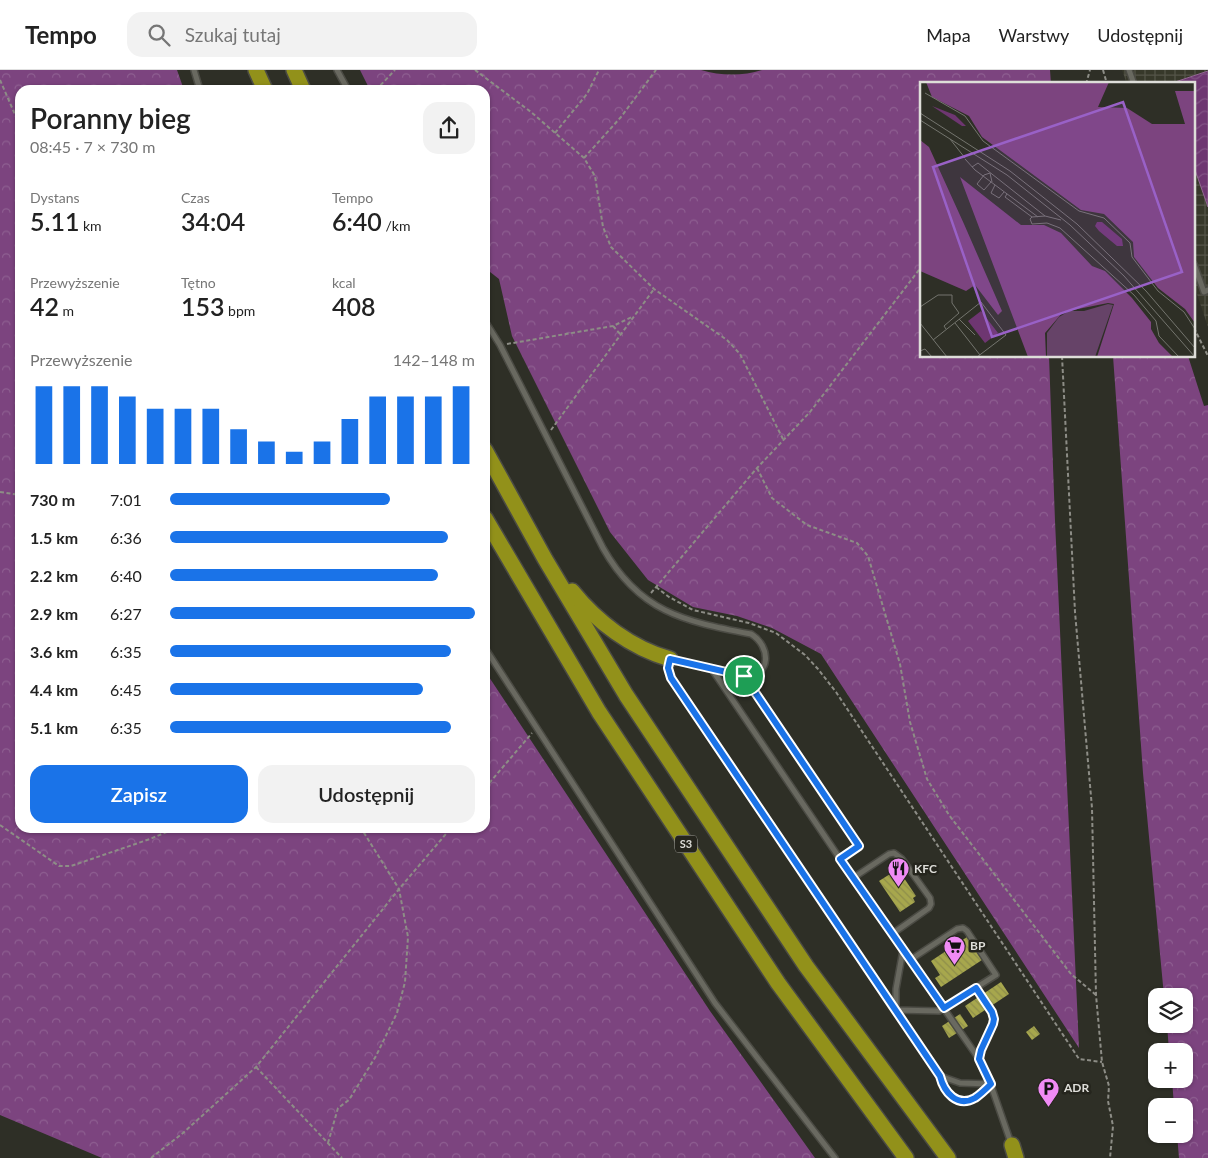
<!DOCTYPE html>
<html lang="pl">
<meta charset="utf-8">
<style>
:root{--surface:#fff;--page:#f2f2f2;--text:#222;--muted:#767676;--line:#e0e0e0;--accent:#1a73e8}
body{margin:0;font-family:Lato,sans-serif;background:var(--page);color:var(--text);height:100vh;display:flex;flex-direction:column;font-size:19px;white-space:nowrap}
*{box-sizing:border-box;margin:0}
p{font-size:16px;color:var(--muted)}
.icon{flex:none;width:28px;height:28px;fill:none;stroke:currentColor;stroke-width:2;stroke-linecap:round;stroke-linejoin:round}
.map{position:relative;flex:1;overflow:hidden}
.drawer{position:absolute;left:15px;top:15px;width:475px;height:748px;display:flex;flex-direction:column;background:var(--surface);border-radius:15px;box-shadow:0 1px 4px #0004}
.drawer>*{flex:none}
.fabs{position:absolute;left:1148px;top:918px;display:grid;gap:10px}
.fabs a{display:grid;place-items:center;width:45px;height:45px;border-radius:10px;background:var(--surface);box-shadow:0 1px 4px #0004;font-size:25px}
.pin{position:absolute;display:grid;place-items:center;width:42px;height:42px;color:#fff;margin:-21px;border:2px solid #fff;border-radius:50%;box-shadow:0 1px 5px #0007}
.round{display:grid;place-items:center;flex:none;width:52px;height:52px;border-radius:15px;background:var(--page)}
.headline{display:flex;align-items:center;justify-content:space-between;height:85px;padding:0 15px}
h1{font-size:28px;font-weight:600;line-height:38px}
.metrics{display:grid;grid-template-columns:repeat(3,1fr);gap:8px;height:85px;padding:5px 15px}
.metrics div{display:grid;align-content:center}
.metrics b{font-size:25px;font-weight:600}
.metrics small{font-size:14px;font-weight:400}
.metrics p{font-size:14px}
.chart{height:140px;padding:10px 15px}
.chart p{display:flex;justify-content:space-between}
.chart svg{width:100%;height:90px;margin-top:5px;stroke:var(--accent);stroke-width:6}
.primary-button{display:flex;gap:10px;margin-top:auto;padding:10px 15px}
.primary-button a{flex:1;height:58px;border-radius:15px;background:var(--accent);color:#fff;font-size:20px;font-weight:600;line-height:58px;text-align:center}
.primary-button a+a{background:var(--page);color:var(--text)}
ul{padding:0 15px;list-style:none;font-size:16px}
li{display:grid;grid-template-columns:80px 60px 1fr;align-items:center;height:38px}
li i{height:12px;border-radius:6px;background:var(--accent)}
header{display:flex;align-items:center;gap:30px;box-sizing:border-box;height:70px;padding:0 25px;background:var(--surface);border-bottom:1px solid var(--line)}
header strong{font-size:24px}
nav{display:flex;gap:28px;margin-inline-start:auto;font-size:18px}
.search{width:350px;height:45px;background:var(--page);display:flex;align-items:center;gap:12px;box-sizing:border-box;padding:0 18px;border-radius:15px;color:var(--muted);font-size:19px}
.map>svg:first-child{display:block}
</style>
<header>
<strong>Tempo</strong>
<div class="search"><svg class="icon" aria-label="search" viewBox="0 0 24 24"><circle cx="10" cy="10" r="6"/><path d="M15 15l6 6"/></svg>Szukaj tutaj</div>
<nav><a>Mapa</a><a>Warstwy</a><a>Udostępnij</a></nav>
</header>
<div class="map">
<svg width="1208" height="1088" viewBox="0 0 1208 1088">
<defs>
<pattern id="industrial-grid" width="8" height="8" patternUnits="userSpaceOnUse" patternTransform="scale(1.25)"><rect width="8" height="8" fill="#37382a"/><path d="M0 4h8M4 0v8" fill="none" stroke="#545448"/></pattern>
<pattern id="forest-crowns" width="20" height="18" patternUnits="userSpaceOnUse" patternTransform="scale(1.25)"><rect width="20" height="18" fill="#7c447f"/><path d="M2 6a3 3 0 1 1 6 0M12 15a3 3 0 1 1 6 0" fill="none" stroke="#8e5f91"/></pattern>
<pattern id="water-waves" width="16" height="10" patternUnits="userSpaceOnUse" patternTransform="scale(1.25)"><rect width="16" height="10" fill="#6e3671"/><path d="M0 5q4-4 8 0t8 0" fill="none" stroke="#825385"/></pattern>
<pattern id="building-back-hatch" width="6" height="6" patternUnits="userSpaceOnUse" patternTransform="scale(1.25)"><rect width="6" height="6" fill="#a7a74d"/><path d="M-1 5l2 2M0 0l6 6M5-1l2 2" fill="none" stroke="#8e8e4a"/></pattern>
</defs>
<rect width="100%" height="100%" fill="#2e2f26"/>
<path fill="url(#industrial-grid)" d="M1122,0H1208V257L1194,215V14H1127Z"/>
<g fill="url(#forest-crowns)">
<path d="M0,0H177L184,20H20V758H485V601L710,941L815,1088H102L0,1045Z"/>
<path d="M360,0H701C721,6 743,6 762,0H1050L1051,14H922V286H1049L1055,451L1079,978L821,584L772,558L737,546L693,537L648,510L610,462L512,266L499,209L485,198V20H370Z"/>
<path d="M1113,286H1188L1204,336L1208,335V1088H1179L1177,1064H1184V1036H1174L1172,1009H1184V981H1169L1167,954H1184V926H1164L1143,703Z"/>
</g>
<path fill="url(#water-waves)" stroke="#906890" d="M1208,1V137L1194,97V14H1169Z"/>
<g fill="url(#building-back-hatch)">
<path d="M898,799L916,826L913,828L915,832L900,842L879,811Z"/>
<path d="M967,867L982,890L941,917L935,908L940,905L931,891Z"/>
<path d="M1001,912L1009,924L973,948L965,936Z"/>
<path d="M960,944L968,956L949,968L942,956Z"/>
<path d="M1034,956L1040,964L1032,970L1026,962Z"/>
</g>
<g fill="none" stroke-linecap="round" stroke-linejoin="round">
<defs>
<g id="lane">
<path d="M194,0L200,20"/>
<path d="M337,0L348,20"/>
<path d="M1129,0L1134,14"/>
<path d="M1194,194L1204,222L1208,220"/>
<path d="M485,251L500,275L603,478C639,542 683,551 751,564C771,576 772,607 744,606"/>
<path d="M485,578L715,933L835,1088"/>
<path d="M711,598L853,808L979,989L987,1004L1011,1073"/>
<path d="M840,789L859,775L744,606L670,589L668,598L671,608L940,1006C949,1042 970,1034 991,1014"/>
<path d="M853,808L889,784L894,783L902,789L930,828L931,834L929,838L892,864"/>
<path d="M903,880L896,919V940L939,941L996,905L967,861L963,858L957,859L910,890"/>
<path d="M976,918C981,926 990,935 993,945C997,956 982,977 979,989"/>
<path d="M940,1006L960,1013L991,1014"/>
</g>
<g id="highway">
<path d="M256,0L265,20"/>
<path d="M294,0L303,20"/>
<path d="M485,380L545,489L626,625L806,896L948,1088"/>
<path d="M485,448L599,642L778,913L906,1088"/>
<path d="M572,521C597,552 631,578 670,589"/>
<path d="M1012,1075L1016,1088"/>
</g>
</defs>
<use href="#lane" stroke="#4b4b44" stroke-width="8"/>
<use href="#highway" stroke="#4b4b44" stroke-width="18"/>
<g stroke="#8d8d86" stroke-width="2" stroke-dasharray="4 2.5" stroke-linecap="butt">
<path d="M475,0L531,42L584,88L595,106L603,157L611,177L654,219L727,270L740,284L783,369"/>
<path d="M1103,0L1107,14"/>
<path d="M0,10L20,56"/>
<path d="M1086,14L1090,0"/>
<path d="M376,20L395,0"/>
<path d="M555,63L587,24L599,0"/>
<path d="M584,88L621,47L656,0"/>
<path d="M613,256L621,265"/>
<path d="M1194,258L1208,286"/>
<path d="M507,274L613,256L632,247"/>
<path d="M1062,286L1075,542L1092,738L1096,925L1102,992L1109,1016L1108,1031L1113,1056L1110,1088"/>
<path d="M551,360L654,219"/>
<path d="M757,398L772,428L807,455L857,473L868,486L900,594L910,652L927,709L949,745L1071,904L1096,925"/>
<path d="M0,422L20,425"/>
<path d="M656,517L669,527L693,540L749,553L776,563L805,585L818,599L836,622L1079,989L1102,992"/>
<path d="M651,523L757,398L810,342L922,196"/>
<path d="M485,718L532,663"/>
<path d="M0,755L59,796H71L150,769L176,758"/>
<path d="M256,997L342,1088"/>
<path d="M328,1073L338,1038L349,1030L376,986L397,943L405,912L408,867L399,819L361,758"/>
<path d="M151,1088L183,1063L256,997L399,819L451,758"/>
</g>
<use href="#lane" stroke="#696960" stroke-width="5"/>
<use href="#highway" stroke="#92911a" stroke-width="15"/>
</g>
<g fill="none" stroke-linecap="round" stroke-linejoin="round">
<defs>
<path id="route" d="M670,589L744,606L859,776L840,789L944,938L976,918L992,942L994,949L993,954L981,980L979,989L991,1014C986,1019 981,1024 975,1028C957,1038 944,1022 940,1006L671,608L668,598Z"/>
</defs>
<use href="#route" stroke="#fff" stroke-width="10"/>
<use href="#route" stroke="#1a73e8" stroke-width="6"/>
</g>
<defs>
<symbol id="restaurant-pin" viewBox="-11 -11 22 30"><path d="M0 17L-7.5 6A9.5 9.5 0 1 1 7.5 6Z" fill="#f08bf5" stroke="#25251d"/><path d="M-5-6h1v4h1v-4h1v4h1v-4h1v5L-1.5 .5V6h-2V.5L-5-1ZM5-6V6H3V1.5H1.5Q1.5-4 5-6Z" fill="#111"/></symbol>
<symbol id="supermarket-pin" viewBox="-11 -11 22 30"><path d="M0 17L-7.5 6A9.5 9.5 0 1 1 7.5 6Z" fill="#f08bf5" stroke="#25251d"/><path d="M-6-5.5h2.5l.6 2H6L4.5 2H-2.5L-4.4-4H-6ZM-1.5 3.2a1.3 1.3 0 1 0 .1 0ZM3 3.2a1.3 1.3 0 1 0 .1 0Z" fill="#111"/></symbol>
<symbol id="parking-pin" viewBox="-11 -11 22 30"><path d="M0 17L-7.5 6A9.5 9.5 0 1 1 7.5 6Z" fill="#f08bf5" stroke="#25251d"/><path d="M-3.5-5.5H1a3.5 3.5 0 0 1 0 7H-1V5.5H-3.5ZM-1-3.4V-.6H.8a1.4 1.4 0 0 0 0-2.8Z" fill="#111"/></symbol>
</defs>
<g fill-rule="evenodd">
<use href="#restaurant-pin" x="886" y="786" width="25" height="34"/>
<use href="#supermarket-pin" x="942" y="864" width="25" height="34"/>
<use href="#parking-pin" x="1036" y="1006" width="25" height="34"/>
</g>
<g text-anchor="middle" stroke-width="5" stroke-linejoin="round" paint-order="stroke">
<rect fill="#25251d" stroke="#a6a6a1" stroke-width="1" x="675" y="765.5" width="22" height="17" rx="4"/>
<g font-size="11" font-weight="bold" fill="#deded9">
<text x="686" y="778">S3</text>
</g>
<g font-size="12" font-weight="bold" fill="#deded9" stroke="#25251d" text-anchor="start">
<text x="914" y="803">KFC</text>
<text x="970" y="880">BP</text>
<text x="1064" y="1022">ADR</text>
</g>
</g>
<g transform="translate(920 12)">
<rect width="275" height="275" fill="#2e2f26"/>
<path d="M188,222L193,223L175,275H127V251L139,235L149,229H164Z" fill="#664368"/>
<path d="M6,0H189L178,25L207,26L232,42H265L255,9H275V241L265,227L238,206L214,175L213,160L184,132L161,128L62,55L49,34L12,15ZM0,58L9,65L44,142L82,229L78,233L55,203L46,209L0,189ZM40,95L101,143H124L141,151L172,184L185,189L212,216L231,240V247L239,261L253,275H177L194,222L188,221L143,230L125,251L126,275H108Z" fill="#7c447f"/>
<path d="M12,24L35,33L46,44H42ZM177,140H182L202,157L203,164H197L179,149L175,144ZM61,229L78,251L65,261L48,239Z" fill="#6e3671"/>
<path fill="none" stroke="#74756e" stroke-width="1" d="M5,11L45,34L63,59L159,129L184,136L210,161L212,175L238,209L264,230L275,247M0,31L90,89L157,142L226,209L275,266M0,38L87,93L150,143L204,194L275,275M30,57L45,76M45,77L55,88L118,135M52,85L58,81L125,134M71,100L64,108L57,102L64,93L70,91L72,100M75,103L71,111L79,116L84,110M87,112L85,115L112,135L125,134M125,134L141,138M112,135L110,137L112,142L127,141L140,146L214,213L236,239L239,254L259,275M0,225L18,213H32V221L39,231L24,244L26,247M39,237L55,253M0,241L27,275M35,241L60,273M13,258L61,220L86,253L57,275M0,269L5,267L12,275"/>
<path fill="#9961c7" fill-opacity="0.15" stroke="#9961c7" stroke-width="2.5" d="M203,20L262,190L72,255L13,85Z"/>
<rect width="275" height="275" fill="none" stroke="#deded9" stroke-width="2.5"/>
</g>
</svg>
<div class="fabs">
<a><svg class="icon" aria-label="layers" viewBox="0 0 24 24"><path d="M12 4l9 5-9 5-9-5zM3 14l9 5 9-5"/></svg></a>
<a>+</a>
<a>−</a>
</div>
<div class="pin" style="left:744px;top:606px;background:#1e9e55"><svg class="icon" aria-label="arrive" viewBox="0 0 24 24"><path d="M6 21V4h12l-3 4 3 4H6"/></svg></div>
<section class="drawer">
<div class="headline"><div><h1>Poranny bieg</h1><p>08:45 · 7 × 730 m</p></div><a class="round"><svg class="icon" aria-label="share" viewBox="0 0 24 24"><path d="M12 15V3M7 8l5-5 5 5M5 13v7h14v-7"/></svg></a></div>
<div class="metrics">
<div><p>Dystans</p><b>5.11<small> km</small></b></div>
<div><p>Czas</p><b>34:04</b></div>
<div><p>Tempo</p><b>6:40<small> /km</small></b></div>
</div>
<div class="metrics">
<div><p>Przewyższenie</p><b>42<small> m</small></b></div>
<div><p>Tętno</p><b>153<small> bpm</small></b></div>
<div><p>kcal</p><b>408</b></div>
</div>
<div class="chart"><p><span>Przewyższenie</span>142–148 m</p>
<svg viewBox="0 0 160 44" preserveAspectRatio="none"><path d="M5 44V6M15 44V6M25 44V6M35 44V11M45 44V17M55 44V17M65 44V17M75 44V27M85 44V33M95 44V38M105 44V33M115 44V22M125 44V11M135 44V11M145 44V11M155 44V6"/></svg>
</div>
<ul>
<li><b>730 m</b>7:01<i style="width:72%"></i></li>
<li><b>1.5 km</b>6:36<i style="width:91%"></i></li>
<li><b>2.2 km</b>6:40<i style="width:88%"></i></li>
<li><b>2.9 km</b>6:27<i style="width:100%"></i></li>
<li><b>3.6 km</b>6:35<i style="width:92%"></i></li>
<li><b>4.4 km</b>6:45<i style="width:83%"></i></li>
<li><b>5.1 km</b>6:35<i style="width:92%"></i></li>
</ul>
<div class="primary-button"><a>Zapisz</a><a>Udostępnij</a></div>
</section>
</div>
